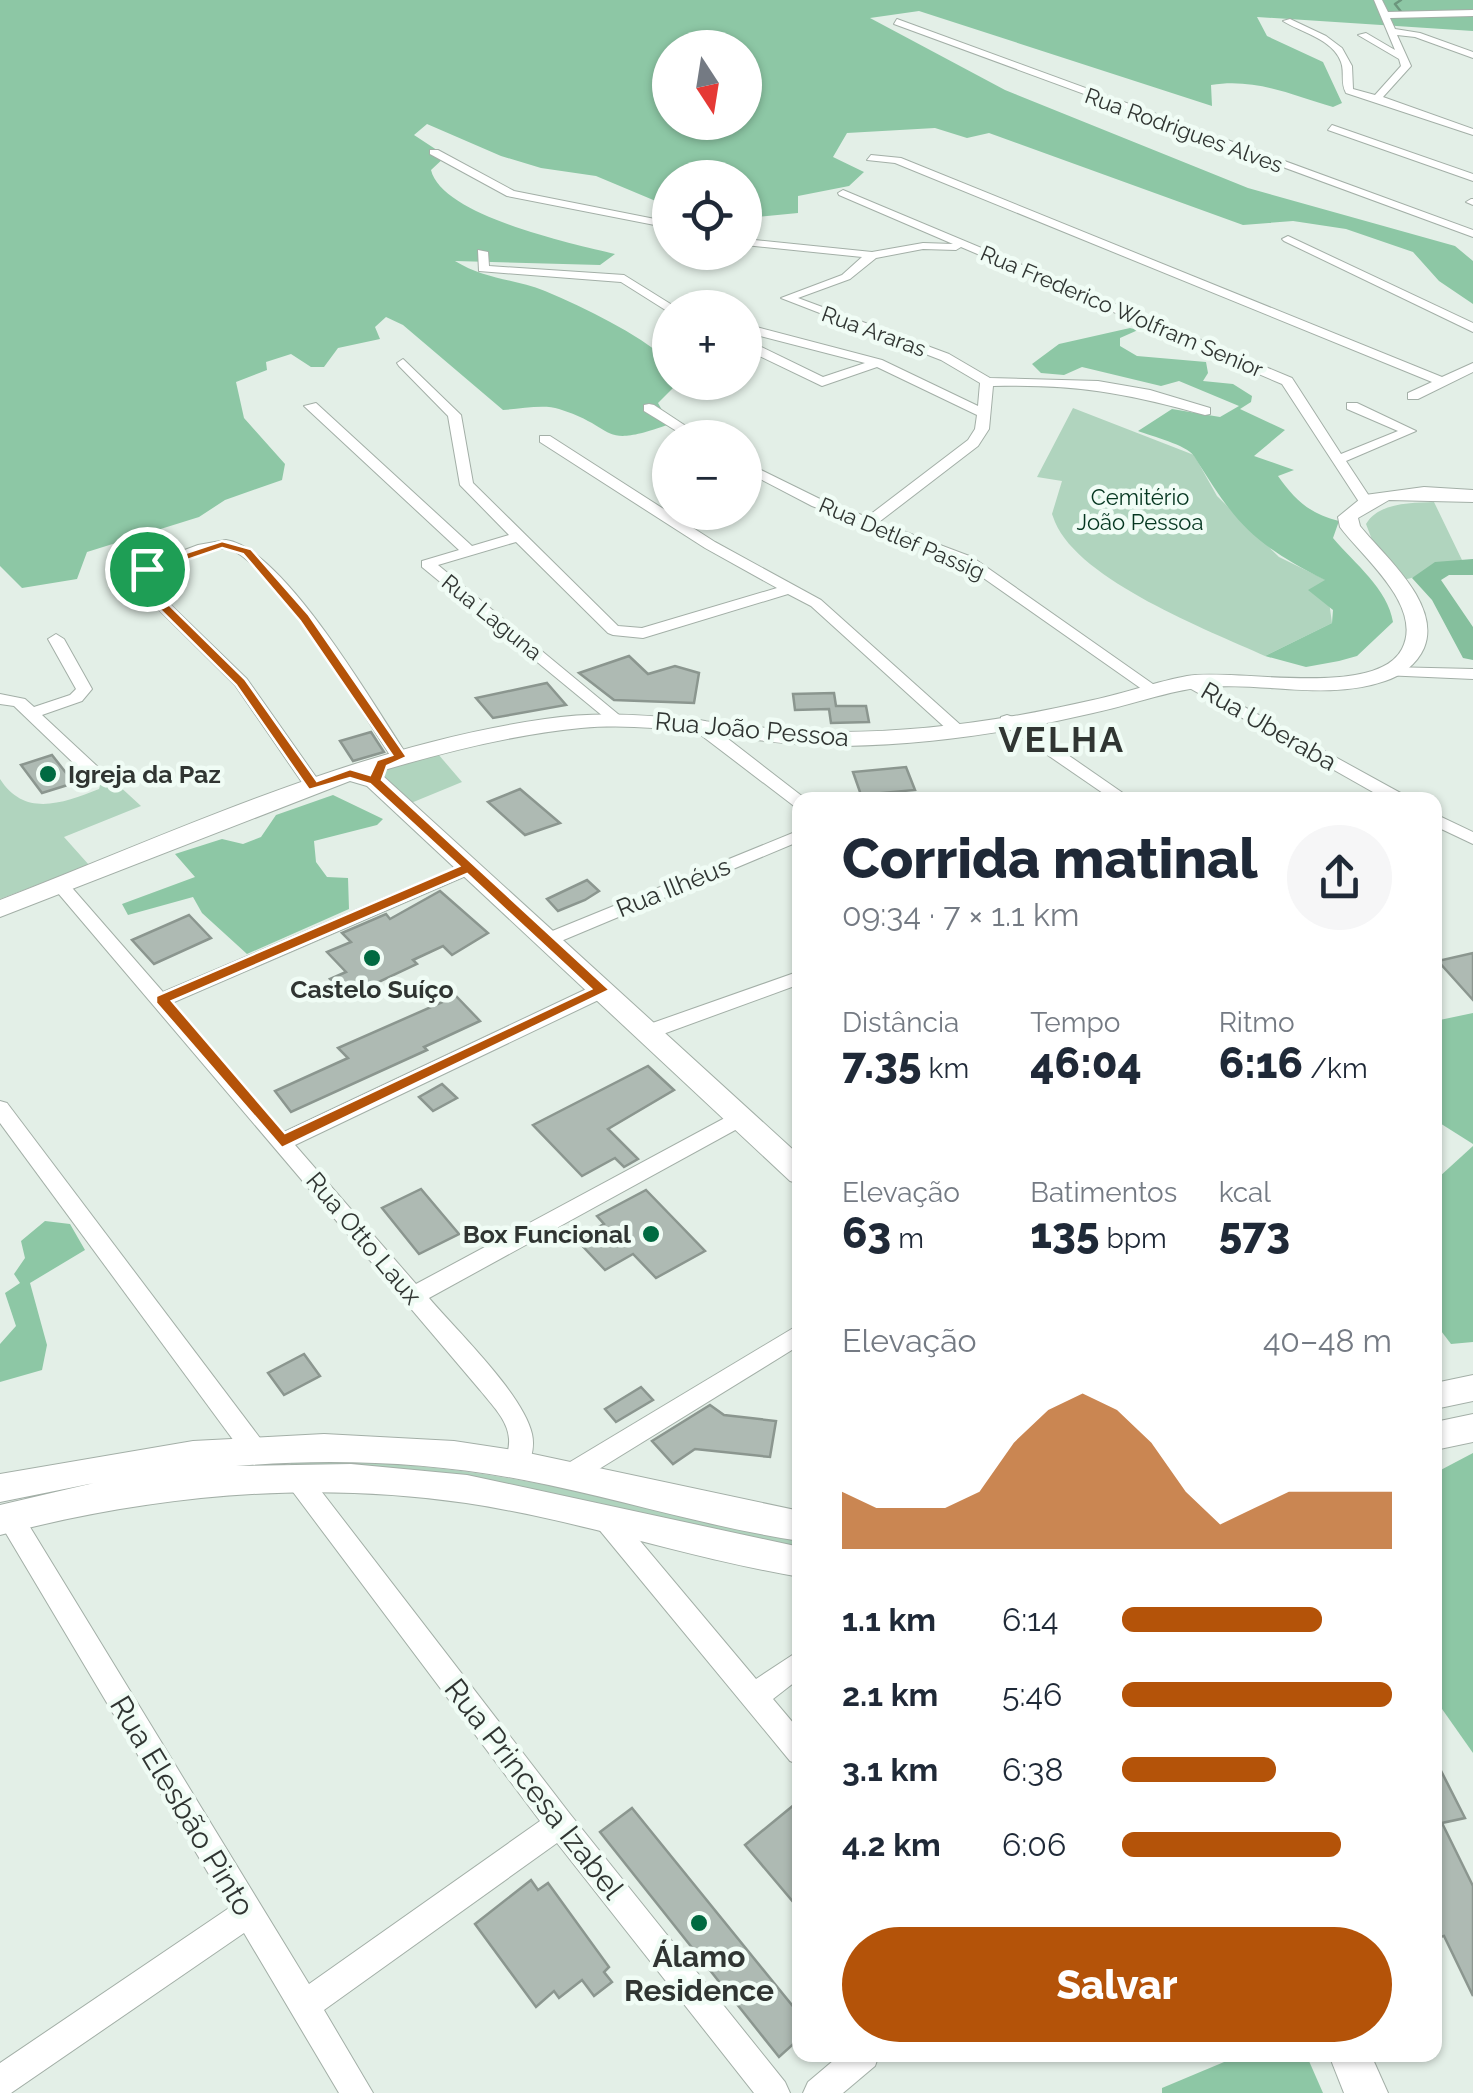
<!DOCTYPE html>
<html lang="pt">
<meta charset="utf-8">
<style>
:root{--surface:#fff;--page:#f6f6f7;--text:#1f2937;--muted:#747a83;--accent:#b45309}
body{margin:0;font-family:Raleway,sans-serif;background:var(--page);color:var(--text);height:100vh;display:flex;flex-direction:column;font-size:38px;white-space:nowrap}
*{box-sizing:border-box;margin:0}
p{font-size:32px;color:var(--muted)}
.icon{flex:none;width:55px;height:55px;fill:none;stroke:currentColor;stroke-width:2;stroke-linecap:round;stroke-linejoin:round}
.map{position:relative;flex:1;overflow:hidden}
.details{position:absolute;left:792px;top:792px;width:650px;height:1270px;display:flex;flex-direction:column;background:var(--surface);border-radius:20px;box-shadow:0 2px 8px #0004}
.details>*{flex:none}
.needle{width:65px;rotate:168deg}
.buttons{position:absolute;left:652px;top:30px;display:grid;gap:20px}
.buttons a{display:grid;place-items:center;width:110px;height:110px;border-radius:50%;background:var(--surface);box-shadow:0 2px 8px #0004;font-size:50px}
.pin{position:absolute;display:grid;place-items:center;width:85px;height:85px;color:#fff;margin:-42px;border:5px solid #fff;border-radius:50%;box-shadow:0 2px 10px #0007}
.round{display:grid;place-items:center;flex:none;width:105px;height:105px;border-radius:52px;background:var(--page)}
.overview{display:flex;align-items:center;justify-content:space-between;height:170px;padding:0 50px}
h1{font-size:55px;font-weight:800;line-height:75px}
.figures{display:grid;grid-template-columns:repeat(3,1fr);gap:15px;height:170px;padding:10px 50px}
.figures div{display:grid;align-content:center}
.figures b{font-size:42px;font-weight:800}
.figures small{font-size:28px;font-weight:400}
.figures p{font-size:28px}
.chart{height:280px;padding:20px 50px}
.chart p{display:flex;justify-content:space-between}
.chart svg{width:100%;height:180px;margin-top:10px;fill:var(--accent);opacity:.7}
.button{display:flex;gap:20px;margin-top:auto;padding:20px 50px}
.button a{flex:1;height:115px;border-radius:60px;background:var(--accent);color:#fff;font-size:40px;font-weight:800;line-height:115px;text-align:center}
ul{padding:0 50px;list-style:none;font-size:32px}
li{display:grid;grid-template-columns:160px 120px 1fr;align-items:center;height:75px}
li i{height:25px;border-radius:12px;background:var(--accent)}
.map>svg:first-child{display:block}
</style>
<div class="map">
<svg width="1473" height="2093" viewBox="0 0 1473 2093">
<rect width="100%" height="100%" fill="#e3efe7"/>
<g fill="#b0d4be">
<path d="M1073,408L1194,455L1217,496L1279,557L1326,580L1332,623L1265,656C1208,630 1080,581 1055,522L1052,514L1062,481L1037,477Z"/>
<path d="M1434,502L1462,560C1435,565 1423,577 1402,580L1374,545L1366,524C1379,502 1412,503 1434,502Z"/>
<path d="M438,754L462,782L411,803L383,780V769Z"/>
<path d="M104,772L141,806L64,837L89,865L0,899V779C25,818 63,803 99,789Z"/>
<path d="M291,1463C373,1459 455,1468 536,1483C625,1499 711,1528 800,1540V1547L480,1480L289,1469Z"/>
</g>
<g fill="#8dc7a5" fill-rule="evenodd">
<path d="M0,0H1473V31L1257,17L1267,36L1323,62L1342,103L1333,107C1291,95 1256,78 1211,85L1212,106L919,11L870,18L1005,90L1248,188L1455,246L1473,261V304L1439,281L1413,252L1346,229L1293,221L1243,225L989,133L967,138L935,128L847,133L833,157L864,172L849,186L798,196V213L745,218V178H670V207L596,176L541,168L501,156L427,124L414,135L446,156L431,170C442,216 573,244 615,254L600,265L455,261C484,279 514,279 545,291C588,309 634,332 670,361V382L678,383L658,403L670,424C597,450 620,428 559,409C544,404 520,409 503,410L403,325L386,317L375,327L380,339L338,348L324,367H311L291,354L266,362L267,370L236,382L244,418L285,464L282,480L225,500L199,517L87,552L77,579L22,588L0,566ZM670,48H745V122H670Z"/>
<path d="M1130,328L1138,330L1120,338V346L1137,356L1206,362L1208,373L1203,381L1233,384L1252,396L1251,402L1240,409L1285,430L1254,456L1294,470L1278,476C1295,500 1310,514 1339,521L1333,538C1354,563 1388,589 1393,622L1357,656L1339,661L1306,667L1265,656L1332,623L1333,610L1308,590L1325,580C1251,543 1235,522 1194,456C1187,445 1151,436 1138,431L1172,409L1220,417L1239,406L1179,381L1161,386L1082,367L1064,375L1041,373L1032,364L1059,344Z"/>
<path d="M333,795L383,819L377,825L314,841L316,862L327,877L348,878L349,909L247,954L202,913L193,897L128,915L122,904L195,877L175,854L222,839L243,844L261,837L276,815Z"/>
<path d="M1473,1013V1144L1435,1120V1021Z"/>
<path d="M1473,1146V1342L1451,1344L1435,1323V1191L1439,1177Z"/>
<path d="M45,1221L70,1224L85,1250L30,1283L47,1345L42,1370L0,1382V1344L16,1326L5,1293L20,1283L14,1274L25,1258L21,1241Z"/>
<path d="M1473,1453V1753L1435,1699V1473Z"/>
<path d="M1236,2057L1309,2061L1323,2093H1162V2088Z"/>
</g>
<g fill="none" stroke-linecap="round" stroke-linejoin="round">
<path stroke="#6c967d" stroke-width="2.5" d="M1401,0L1395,4L1402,13"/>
<path fill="#85bf9d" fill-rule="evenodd" d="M1473,559V575H1449L1441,580L1473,627V660L1463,658L1432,600L1412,578L1435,562Z"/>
</g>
<g fill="#aebab3" stroke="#8b968f" stroke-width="2.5">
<path d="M629,656L648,674L675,666L699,673L694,703L614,700L579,673Z"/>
<path d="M547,683L566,705L493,718L476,698Z"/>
<path d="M834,693L836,706H866L869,722L831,723L829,709L795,710L793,694Z"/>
<path d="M371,732L384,752L353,761L340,741Z"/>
<path d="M52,755L74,783L42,793L21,765Z"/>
<path d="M906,767L915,790L861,795L853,772Z"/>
<path d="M520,789L560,823L525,835L488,802Z"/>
<path d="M587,880L599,891L585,900L558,911L547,899Z"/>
<path d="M440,891L488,933L452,955L443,946L413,960L417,964L347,997L330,979L346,972L327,952L351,942L342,933L386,914L390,919Z"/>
<path d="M189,915L211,938L154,964L132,940Z"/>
<path d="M1473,953V1000L1438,961Z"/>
<path d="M456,996L480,1021L424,1047L427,1050L291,1112L275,1091L348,1058L338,1048Z"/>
<path d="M648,1066L674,1090L608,1129L638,1159L624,1167L615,1158L582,1176L533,1125Z"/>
<path d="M442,1084L457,1098L433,1111L419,1097Z"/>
<path d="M421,1189L459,1234L419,1254L382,1208Z"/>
<path d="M646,1190L705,1251L656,1278L633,1254L605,1270L576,1239L604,1224L597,1216Z"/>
<path d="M304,1354L320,1376L284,1395L268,1373Z"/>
<path d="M641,1387L653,1400L616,1422L605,1409Z"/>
<path d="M710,1405L724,1415L776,1421L770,1457L695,1449L673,1464L652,1441Z"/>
<path d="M1435,1759L1465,1818L1442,1823L1473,1886V1996L1444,1936L1435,1938Z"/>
<path d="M800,1800V1910L745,1845Z"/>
<path d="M632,1808L800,2015V2038L779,2057L600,1832Z"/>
<path d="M531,1880L538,1890L548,1883L609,1967L604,1972L612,1982L594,1996L582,1980L559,1998L554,1991L536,2007L475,1924Z"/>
</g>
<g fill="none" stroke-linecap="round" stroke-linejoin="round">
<defs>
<g id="minor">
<path d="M1374,0H1382L1388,12L1473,10V16L1390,18L1395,29L1420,33L1473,52V58L1415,37L1397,35L1411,66L1383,97L1473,129V135L1346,93C1340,82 1345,73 1341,62C1333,39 1300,32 1283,21L1290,19L1326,36L1342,48L1352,66L1353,89L1375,95L1401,66L1399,59L1358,35L1366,33L1395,50Z"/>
<path d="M897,19L1473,230V237L894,24Z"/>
<path d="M1332,125L1473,174V181L1328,130Z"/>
<path d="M430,150H438L514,191L670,222V228L507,196L430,154Z"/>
<path d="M871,155L901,158L1442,377L1473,363V372L1418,399H1408V393L1432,382L895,163L867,160Z"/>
<path d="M843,190L1292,378L1341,454L1398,431L1347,409V403H1357L1416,431L1346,461L1373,502L1361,505L1282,384L961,247L956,250L923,249L876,258L850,279L798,298L949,354L990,378L1098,381L1150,390L1210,408V414L1205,415C1126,393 1076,384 993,386L989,429L978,446L879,522L972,557L1160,689L1152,694L1146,692L962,563L812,506L745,471V462L822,500L867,517L968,440L975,429L977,415L877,367L822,386L745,349V343H753L823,377L865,363L745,332V324L882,360L978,406L980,383L941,360L781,298L842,275L862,257L745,245V239L872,252L923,243L953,244L839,195L838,193Z"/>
<path d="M1471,199H1473V205L1466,202Z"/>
<path d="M1288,236L1473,323V332L1284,241L1282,239Z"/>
<path d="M478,250L488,252L489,266L624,275L677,308L667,311L621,282L479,271Z"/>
<path d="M403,359L461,415L473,483L618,626L642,628L777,588L705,548L540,442V436H550L715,542L821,600L964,728L956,733L950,732L811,606L788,594L643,638L613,635L608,633L516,542L438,565L624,719L622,722H610L422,567V561L459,550L304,406L316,403L472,546L509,535L460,485L448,416L399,366L397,363Z"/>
<path d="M649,404L654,405L704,438H688L644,411V405Z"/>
<path d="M226,540C283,548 375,707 408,757L406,761H394C368,722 267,554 227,549C203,546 175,564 153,572L148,583L247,679L323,787L320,791H308L235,685L133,584L142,566L198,545Z"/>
<path d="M56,634L64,639L92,689L82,701L42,715L98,767V775H86L14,706L0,704V694L25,699L34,707L70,695L76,689L48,639Z"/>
<path d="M1389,667L1473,669V679L1383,675V669Z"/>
<path d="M1190,677L1406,796L1409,800H1387L1184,685L1182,682Z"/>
<path d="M1007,715L1013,717L1133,800H1113L1001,723V717Z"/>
<path d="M699,720L705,721L807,800H800V807L794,806L693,729L691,725Z"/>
<path d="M1435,814L1473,832V844L1435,826Z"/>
<path d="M800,830V841L554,944L547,946L538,940L540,936Z"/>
<path d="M469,862L475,864L478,868L475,872L172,1003L284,1132L595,985H609L612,990L609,995L295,1145L416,1284L734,1113H748L751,1118L748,1123L429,1298C457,1331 523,1394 532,1434C535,1447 531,1460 526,1471L517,1474L508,1471C503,1460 510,1452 509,1439C508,1420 491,1404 480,1390L52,886L61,880L67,882L163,992Z"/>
<path d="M800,971V984L655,1037H641L638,1032L641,1027Z"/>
<path d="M0,1101L7,1103L263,1442L266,1449L263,1456L254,1459L245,1456L0,1123Z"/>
<path d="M800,1324V1345L578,1482L569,1485L560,1482L557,1475L560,1468Z"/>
<path d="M299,1471L308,1474L570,1814L785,2082L790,2093H754L557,1843L324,2010L373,2093H339L244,1933L11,2093H0V2063L229,1908L1,1525V1509L10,1506L19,1509L309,1984L540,1821L290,1488L287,1481L290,1474Z"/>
<path d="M606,1508L615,1511L756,1679L800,1650V1678L773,1699L800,1731V1765L790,1761L597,1527L593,1519L597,1511Z"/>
<path d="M840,2055H879L875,2066L843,2093H803L808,2082Z"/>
</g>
<g id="major">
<path d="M1424,487L1473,490V502L1389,500L1358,518L1360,526C1384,556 1442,604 1424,648C1417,664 1401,676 1385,681C1324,702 1259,680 1196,688C1161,693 1128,706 1093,713C1012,732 929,745 845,746C756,747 670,720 581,728C510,735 441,753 374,773L383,776L800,1156V1184L790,1181L367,786L350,781L0,917V900C178,831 356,746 545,719C646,704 740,732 840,732C925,732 1011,719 1093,700C1125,693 1155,682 1187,676C1236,668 1376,699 1402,649C1424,606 1362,557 1340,527L1338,517L1365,495Z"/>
<path d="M1473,1375V1401L1435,1409V1383Z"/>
<path d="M1473,1414V1442L1435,1450V1422Z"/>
<path d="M324,1434L454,1441L519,1451L800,1511V1541C707,1527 617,1498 524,1480C430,1462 332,1458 236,1466L351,1464L467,1475L800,1547V1577C688,1558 579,1520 466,1503C310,1480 153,1495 0,1535V1505L94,1483L0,1502V1474L193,1441Z"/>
<path d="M1329,2055H1371L1388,2093H1344Z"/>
</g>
</defs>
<use href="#minor" stroke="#a3afa7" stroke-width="2"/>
<use href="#major" stroke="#a3afa7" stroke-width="2"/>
<use href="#minor" fill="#fff" fill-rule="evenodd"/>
<use href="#major" fill="#fff" fill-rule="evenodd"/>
</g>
<path fill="#b45309" stroke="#fff" stroke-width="2.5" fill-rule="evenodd" d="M222,541L251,549L309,615L407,757L387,766L382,780L610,990L282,1148L156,1003V996L459,866L370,784L350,778L309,790L236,685L134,584L143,567ZM222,548L243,554L300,621L392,755L377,760L370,775L350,769L317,781L245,679L147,583L152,572ZM467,874L591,989L285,1133L172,1001Z"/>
<g fill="#006a41" stroke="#f0fcf5" stroke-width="4">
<circle cx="48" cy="774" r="10"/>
<circle cx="372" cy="958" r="10"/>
<circle cx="651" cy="1234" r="10"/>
<circle cx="699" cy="1923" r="10"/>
</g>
<g text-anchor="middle" stroke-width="9" stroke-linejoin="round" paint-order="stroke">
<g font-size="22" fill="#303532" stroke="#f0fcf5">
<text transform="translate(1184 130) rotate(20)" y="8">Rua Rodrigues Alves</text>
<text transform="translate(1122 311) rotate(23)" y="8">Rua Frederico Wolfram Senior</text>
<text transform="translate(874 331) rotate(20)" y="8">Rua Araras</text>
<text transform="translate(902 538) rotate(23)" y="8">Rua Detlef Passig</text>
<text transform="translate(492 617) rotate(39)" y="8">Rua Laguna</text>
</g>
<g font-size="22" fill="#053620" stroke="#f0fcf5">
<text x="1140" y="505">Cemitério<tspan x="1140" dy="25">João Pessoa</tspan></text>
</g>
<g font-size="25" fill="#303532" stroke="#f0fcf5">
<text transform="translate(1269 726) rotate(30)" y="9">Rua Uberaba</text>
<text transform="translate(752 729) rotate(5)" y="9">Rua João Pessoa</text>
<text transform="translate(673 887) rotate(-22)" y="9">Rua Ilhéus</text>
<text transform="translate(364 1238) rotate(50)" y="9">Rua Otto Laux</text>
</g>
<g font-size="25" font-weight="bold" fill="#303532" stroke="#f0fcf5" text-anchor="start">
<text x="68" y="783">Igreja da Paz</text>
<text x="372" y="998" text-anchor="middle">Castelo Suíço</text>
<text x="631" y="1243" text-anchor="end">Box Funcional</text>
</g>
<g font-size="30" fill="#303532" stroke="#f0fcf5">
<text transform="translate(534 1789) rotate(52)" y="10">Rua Princesa Izabel</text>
<text transform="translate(182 1806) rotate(59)" y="10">Rua Elesbão Pinto</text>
</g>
<g font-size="30" font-weight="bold" fill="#303532" stroke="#f0fcf5">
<text x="699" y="1967">Álamo<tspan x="699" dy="34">Residence</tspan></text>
</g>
<g font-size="35" font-weight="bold" letter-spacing="2.5" fill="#303532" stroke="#f0fcf5">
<text x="1062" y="752">VELHA</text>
</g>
</g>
</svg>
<div class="buttons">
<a><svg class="needle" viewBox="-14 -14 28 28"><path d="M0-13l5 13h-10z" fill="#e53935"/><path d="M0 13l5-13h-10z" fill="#747a83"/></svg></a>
<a><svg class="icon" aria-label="locate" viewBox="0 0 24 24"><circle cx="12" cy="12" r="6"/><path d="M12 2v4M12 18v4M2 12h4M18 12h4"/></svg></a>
<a>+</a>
<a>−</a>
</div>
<div class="pin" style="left:147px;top:569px;background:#1e9e55"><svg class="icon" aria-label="arrive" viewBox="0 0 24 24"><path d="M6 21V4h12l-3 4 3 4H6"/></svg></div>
<section class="details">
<div class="overview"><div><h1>Corrida matinal</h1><p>09:34 · 7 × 1.1 km</p></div><a class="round"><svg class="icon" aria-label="share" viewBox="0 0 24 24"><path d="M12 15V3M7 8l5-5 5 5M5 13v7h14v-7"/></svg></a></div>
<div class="figures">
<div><p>Distância</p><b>7.35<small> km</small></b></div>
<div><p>Tempo</p><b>46:04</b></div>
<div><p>Ritmo</p><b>6:16<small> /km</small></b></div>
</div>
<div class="figures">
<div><p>Elevação</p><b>63<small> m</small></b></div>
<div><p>Batimentos</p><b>135<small> bpm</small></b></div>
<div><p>kcal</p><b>573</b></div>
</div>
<div class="chart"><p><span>Elevação</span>40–48 m</p>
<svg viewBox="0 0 160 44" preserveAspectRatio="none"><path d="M0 44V30L10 34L20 34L30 34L40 30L50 18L60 10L70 6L80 10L90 18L100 30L110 38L120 34L130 30L140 30L150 30L160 30V44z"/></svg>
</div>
<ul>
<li><b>1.1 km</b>6:14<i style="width:74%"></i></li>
<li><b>2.1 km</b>5:46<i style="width:100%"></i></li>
<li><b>3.1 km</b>6:38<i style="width:57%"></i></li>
<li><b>4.2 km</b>6:06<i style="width:81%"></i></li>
</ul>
<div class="button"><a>Salvar</a></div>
</section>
</div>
